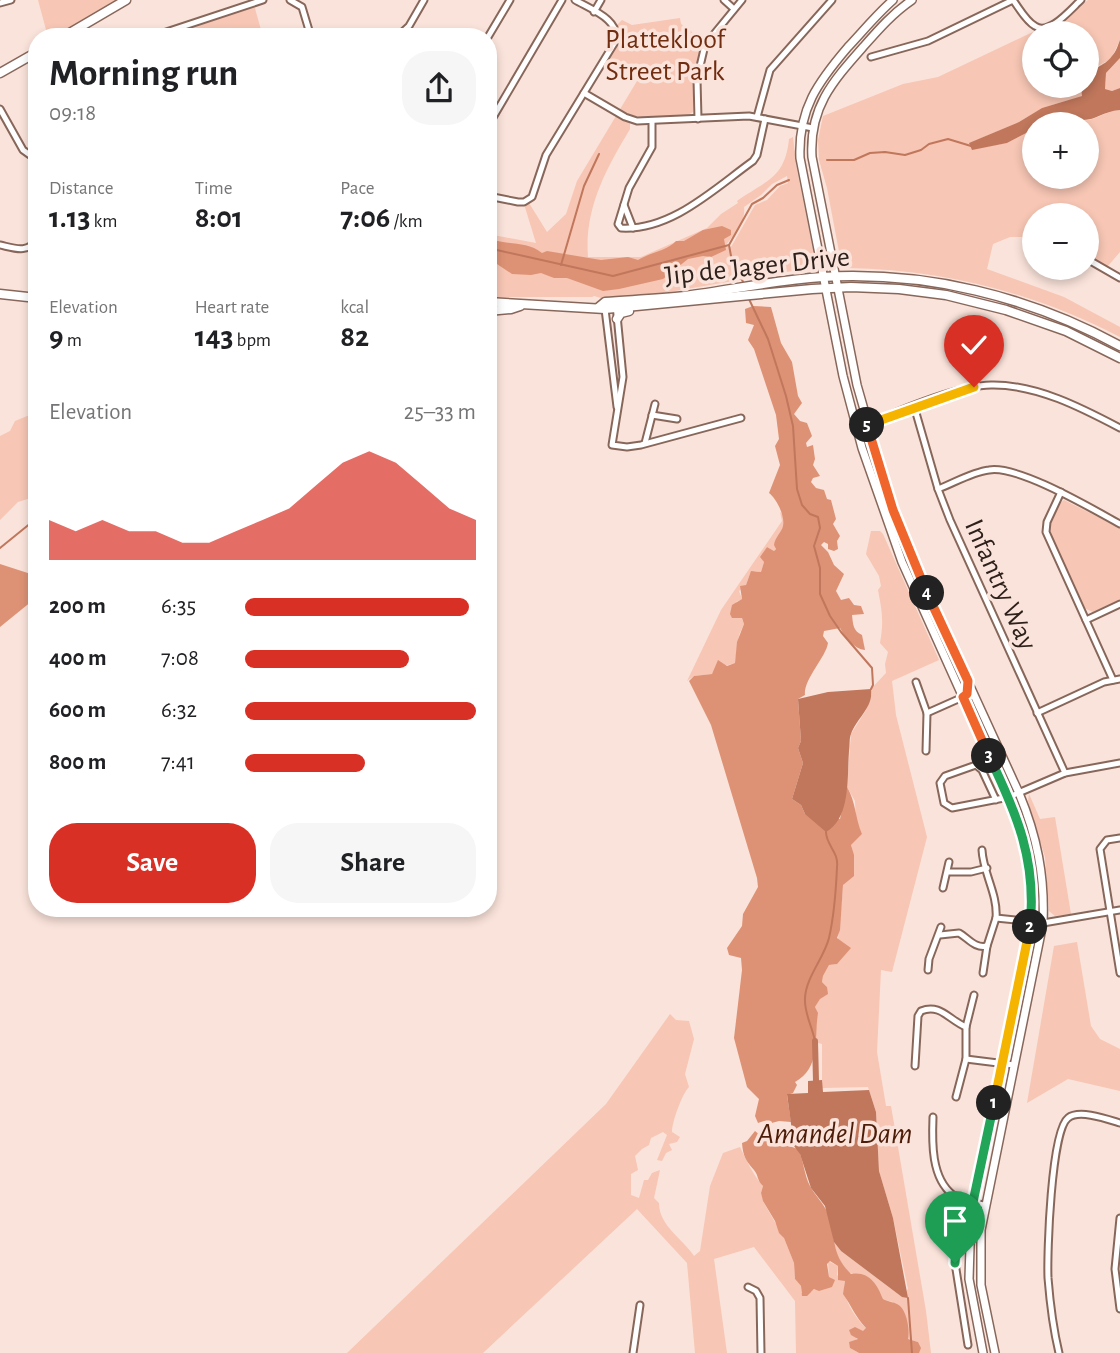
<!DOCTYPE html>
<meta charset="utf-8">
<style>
:root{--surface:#fff;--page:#f6f6f6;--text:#202124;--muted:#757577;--accent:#d93025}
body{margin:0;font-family:"Alegreya Sans",sans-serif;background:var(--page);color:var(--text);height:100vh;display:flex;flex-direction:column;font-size:26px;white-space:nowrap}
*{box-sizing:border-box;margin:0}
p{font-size:23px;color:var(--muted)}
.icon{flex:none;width:38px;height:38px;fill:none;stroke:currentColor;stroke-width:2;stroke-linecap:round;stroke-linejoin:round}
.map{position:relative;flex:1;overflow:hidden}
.panel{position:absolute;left:28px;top:28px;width:469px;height:889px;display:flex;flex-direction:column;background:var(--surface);border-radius:28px;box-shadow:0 4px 10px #0003}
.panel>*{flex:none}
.buttons{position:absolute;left:1022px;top:21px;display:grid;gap:14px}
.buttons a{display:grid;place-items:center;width:77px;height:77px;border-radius:50%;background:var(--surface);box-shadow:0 4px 10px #0003;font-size:35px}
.pin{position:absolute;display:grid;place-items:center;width:60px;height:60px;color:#fff;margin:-72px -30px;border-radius:50% 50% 50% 0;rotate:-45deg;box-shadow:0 0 7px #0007}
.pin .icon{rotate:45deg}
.km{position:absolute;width:35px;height:35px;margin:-18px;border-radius:50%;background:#222;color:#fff;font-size:19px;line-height:35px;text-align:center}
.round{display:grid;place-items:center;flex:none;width:74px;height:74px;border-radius:28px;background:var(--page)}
.overview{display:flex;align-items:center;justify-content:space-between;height:119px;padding:0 21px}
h1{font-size:38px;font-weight:600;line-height:52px}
.figures{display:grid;grid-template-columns:repeat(3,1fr);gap:10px;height:119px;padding:7px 21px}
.figures div{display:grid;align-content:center}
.figures b{font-size:30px;font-weight:600}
.figures small{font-size:19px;font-weight:400}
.figures p{font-size:19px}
.chart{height:196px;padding:14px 21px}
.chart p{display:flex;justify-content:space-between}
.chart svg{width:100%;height:126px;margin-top:7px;fill:var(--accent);opacity:.7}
.primary-button{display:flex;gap:14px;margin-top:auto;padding:14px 21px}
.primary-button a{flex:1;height:80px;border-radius:28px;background:var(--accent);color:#fff;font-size:28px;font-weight:600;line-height:80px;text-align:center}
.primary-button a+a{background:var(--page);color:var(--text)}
ul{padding:0 21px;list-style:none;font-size:23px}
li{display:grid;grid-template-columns:112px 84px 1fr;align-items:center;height:52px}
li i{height:18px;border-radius:9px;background:var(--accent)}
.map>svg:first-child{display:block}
</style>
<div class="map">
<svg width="1120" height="1353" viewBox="0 0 1120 1353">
<rect width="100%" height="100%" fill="#fae3da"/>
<g fill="#f7c6b4" fill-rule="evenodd">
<path d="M38,0H120L56,37H48Z"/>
<path d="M1088,0H1120V40L1111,59L1096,67L1087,81V33H1044L1055,28Z"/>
<path d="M254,5L263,37H178L181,29Z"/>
<path d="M680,18L681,24L704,41L694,78L693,112C680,122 634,119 619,111L640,76L608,59L618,41L617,25L622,20L632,25Z"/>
<path d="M1035,31L1034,41L1024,47L1029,59L1034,57V86H1081L1083,96L1042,108L1019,122L970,143L972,149L1007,143L1034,129V177H1087V124H1047L1067,116C1092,128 1098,112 1120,110V252L1107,267L1087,256V215H1034V245L1027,237H1010L993,244L987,269L1064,297L1120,327V337C1033,292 945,270 847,268L841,262L827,188L819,160L818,140L823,116L903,84L938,77Z"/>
<path d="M1120,58V88L1112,91L1105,89L1106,73Z"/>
<path d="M616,116L630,122V129C606,169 584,209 588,257H641L707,228L721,214L738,203L737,201C767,180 785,178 789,139L793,137L797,170L814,254L811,263L804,269L663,293L601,298L594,296L592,297H488V234L536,243L524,204L529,203L547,232L566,214L577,181ZM787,176L788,183L780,186L767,200L755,205L731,247H727L726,245C735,234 746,221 744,207L761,195L772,184Z"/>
<path d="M37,412V496L18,502L0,520V436L10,431L15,421Z"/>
<path d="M1064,500L1120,528V600L1093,612L1084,608L1050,534C1048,523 1055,506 1064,500Z"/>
<path d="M780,512L783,515L784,525L776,548L774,551L767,547L761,557L764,562L761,572L755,571L750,574L746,585L739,591L742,599L736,602L744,624L739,635L735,663L715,669L712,674L694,676L687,681L721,610L782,521Z"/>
<path d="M871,531H880L883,534L939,660L892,681L896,715L927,837L892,972L881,970L877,1052L886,1106H891L926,1311L931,1353H919L918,1342L908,1339C909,1327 906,1309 894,1303C891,1301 887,1301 883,1299C877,1284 865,1274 849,1273L837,1257L834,1242L841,1251L902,1297L908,1289L893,1218L879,1171L876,1112L868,1087L822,1088V1044L815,1042C814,1031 820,1018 815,1007L827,987L822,982L823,976L829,965L837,964C837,938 841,913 843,887C845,870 857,863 851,845L862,834L856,821L855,801L847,787L851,734L866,710L872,694L871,689L886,673L885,664L888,652L880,643C884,621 882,611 878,590L881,586L879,576L866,554Z"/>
<path d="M1029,794L1040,819L1055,817L1071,914L1055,916L1049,911L1045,857L1028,801Z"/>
<path d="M1077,942L1091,1026L1100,1039L1120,1049V1091L1068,1079L1027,1103L1054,946Z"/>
<path d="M670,1014L676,1020L689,1021L694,1039L685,1074L689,1087C682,1094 672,1122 672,1132L680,1137L677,1142L669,1144L672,1150L666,1153L662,1161L657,1160L667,1135L663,1132L651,1138L649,1145L642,1149L635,1156L638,1170L631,1174V1195L639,1198L644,1180H648L652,1173L660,1170L654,1198L659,1203C659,1226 683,1239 694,1256L700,1251L710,1186L723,1153L740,1147C745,1158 755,1178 763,1186L761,1193L764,1203L784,1238L794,1263L795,1279L801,1286V1293L811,1292L829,1278L828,1261L838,1266L837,1275L845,1281C841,1297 855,1317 866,1328V1330L853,1336H857L856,1341H851L850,1348L859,1353H796L795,1301L754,1247L714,1259L727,1353H695L687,1263L637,1209L483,1353H347L606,1104Z"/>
</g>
<g fill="#dd9275">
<path d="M722,226L731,230V235L724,239L726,250L711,257L703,256L688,259L663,279L619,289L603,291L567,278H554L541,273L531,275L512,274L488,258V238C506,246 526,240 542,253L547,251L601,260L628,257L638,260C651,252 667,251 676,241H684L703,230Z"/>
<path d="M753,306L771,307L781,343L792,362L798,396L802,403L794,414L800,421L807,423L812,436L806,443L807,447L813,445L815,459L813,465L820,476L813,478L811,482L816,488L824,490L827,499L831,500L836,519L833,524L840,536L837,541L838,549L834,551L828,549V544L824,542L821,545L828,552L834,565L844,574L836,591L841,600L849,598L854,605L861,606L864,614L852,615C853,624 853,631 862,635L865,650C854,649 845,637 840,628L824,631L823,636L828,643C826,657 803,680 805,695L798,699L801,741L798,748L803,763L792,799L801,805L805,814L840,819L847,787C856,802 855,818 862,834L851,845L854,855V876L843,885L840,930L837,938L851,948L837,964L829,965L823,976L822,982L827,987L828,994L820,999L815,1007L818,1013C814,1038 821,1068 795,1082L797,1085L793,1093L787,1095L791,1122L779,1121L768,1124L764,1121L758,1123L755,1116L759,1099L747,1087L734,1038L742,970L741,958L729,955L727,948L742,926L743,914L758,887L757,878L711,725L689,681L694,676L712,674L718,660L727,666L735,663L737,642L744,624L742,618H732L730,614L732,605L742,599L740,586L746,585L751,571L761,572L764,562L760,557L767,547L774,551L776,549L774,545C775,538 779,535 782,529C787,519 777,499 769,493L780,465L775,446L779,439L776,415L754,349L748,340L754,325L746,323L745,309Z"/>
<path d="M0,564L37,576V605L32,601L0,627Z"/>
<path d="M755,1131L767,1141L784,1137L789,1146L798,1149C804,1161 804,1175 810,1186C815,1196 824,1203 828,1214C837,1239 830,1253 851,1274C869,1271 877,1284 883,1299C888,1302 896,1302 900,1306C907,1312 910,1331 908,1339L918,1342L921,1348L919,1353H859L850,1348L849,1342L858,1339L851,1335L849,1330L855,1327L863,1331L866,1328C856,1318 851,1305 843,1294L845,1281L838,1280V1266L830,1261L827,1264L829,1277L835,1280L832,1287L819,1291L814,1289L807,1296H802L801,1286L795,1279L794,1263L784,1238L779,1233L775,1221L763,1201L761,1193L763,1186C757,1181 759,1176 754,1170C746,1161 743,1156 742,1143L747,1141Z"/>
</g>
<g fill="#c0775c">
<path d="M1120,40V58L1106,73L1105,89L1112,91L1120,88V110C1097,112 1092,127 1067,116L1047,124H1034V129L1007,143L972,150L969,143L1019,122L1042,108L1082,96L1081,86H1087C1091,64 1104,68 1112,56C1116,52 1118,45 1120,40Z"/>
<path d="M871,689C874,707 856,719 851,734C849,738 850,746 849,751C847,777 851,818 826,832L805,814L801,805L792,799L803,763L798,748L801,741L798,699L828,692Z"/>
<path d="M822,1080L823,1092L869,1090L876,1112L879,1171L893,1218L908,1298L902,1297L841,1251L834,1242L825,1206L811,1188L800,1154L794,1146L787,1094L808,1093V1081Z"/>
</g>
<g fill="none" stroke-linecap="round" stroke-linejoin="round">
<g stroke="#c0775c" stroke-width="2">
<path d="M827,160H854L870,153L885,152L905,155L921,150L929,144L948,139L971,146"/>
<path d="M729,245L731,256L743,282"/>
<path d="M488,248L613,276L729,245L752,204L763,198L777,185L789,180"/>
<path d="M561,265L584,186L599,154"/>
<path d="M748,297L768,339L786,396L793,426L797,489L802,505L810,514L818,517L820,528L814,546L820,568V594L830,616L841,632L872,668L873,685L871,689"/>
<path d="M0,548L37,518"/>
<path d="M815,1041C812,1026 804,1013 805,998C806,977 824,958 829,938C834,916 836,890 837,867C839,852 826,845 826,832"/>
<path d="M908,1298L912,1353"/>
</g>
<path stroke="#c0775c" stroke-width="6" d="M815,1041L816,1081"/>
<defs>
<g id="minor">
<path d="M290,0L302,7L311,37"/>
<path d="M724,0L734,9"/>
<path d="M1013,0C1019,8 1026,21 1035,26C1049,36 1071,9 1081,0"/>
<path d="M0,3L11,0"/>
<path d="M594,12L601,0"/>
<path d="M151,37L263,0"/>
<path d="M397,37L409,26L424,0"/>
<path d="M488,37L510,0"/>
<path d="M871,57L928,41L1013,0"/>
<path d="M584,93L625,117L637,121L749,116L813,128"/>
<path d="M0,109L23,150L37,160"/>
<path d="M757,117L770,70L832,0"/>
<path d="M698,119L697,79L705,45L742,0"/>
<path d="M652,121V147L629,188L618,224L621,228C671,231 714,189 753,161L757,155L765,119"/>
<path d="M488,126L562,0"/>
<path d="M488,196L518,202H524L532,197L546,155L615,42C622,20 590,9 575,0"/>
<path d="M624,205L633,228"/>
<path d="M0,245C14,248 28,254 37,239"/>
<path d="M1087,259L1120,278"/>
<path d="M616,305L623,377L612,445L627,447L641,445L741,418"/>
<path d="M605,309L617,407"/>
<path d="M914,406L938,489L950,520L1065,773"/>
<path d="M652,415L677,419"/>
<path d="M867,425C900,410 956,386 991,385C1036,384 1082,408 1120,428"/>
<path d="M645,443L655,404"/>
<path d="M938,489C954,483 972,472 989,470C1019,465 1092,509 1120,524"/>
<path d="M1061,492L1047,522L1046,532L1113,680"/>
<path d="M1086,620L1120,604"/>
<path d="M916,682L927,713L963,697"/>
<path d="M1037,713L1104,682L1120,679"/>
<path d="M926,751L927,713"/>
<path d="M996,800L982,770L976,765L945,776L940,783L944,803L952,808L1009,797L1065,773L1120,763"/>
<path d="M1120,838L1107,840L1100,849L1120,973"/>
<path d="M982,850C983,873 998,894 996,918L1043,923L1120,910"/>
<path d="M949,872H971L987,868"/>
<path d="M943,888L949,862"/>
<path d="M940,935L959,933C968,938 975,949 987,946"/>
<path d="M928,970L929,959L941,927"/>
<path d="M983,973L987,946L996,918"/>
<path d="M966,1059L1014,1065"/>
<path d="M915,1066L918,1016L921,1011C940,1003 949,1020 966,1027"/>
<path d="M956,1097L966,1059V1027L974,995"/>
<path d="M933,1117C932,1142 931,1178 953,1195C961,1202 975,1203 985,1205"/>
<path d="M960,1199L955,1263L968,1345"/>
<path d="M1120,1218L1115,1269L1120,1309"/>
<path d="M748,1287L756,1291L760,1298L761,1353"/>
<path d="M633,1353L640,1305"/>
<path d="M1059,1353C1053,1328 1050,1303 1048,1278C1047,1254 1051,1131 1068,1118C1079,1109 1107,1119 1120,1123"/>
</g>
<g id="tertiary">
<path d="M893,0C877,14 863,31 848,47C818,82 798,109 800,158L843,376L862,448L902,562L1020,824L1030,863L1032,881L1030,930L971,1214L969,1279L983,1353"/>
<path d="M912,0C893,13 879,29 864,46C833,81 809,107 812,157L857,385L893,511L926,590L1019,793C1037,836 1045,876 1043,923L981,1230V1285L995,1353"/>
</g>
<g id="secondary">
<path d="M63,37L126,0"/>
<path d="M0,73L37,52"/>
<path d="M0,294L37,298"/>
<path d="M488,302L605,309L812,289L851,287L899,289L946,295L1006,310L1066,331L1120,358"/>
<path d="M599,307L605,302C631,300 658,299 685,296C731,290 776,280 822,277C926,271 1029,296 1120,346"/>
<path d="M488,311L511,309L520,306"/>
<path d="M617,319L621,313L629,311"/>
</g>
</defs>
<use href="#minor" stroke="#88675b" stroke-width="9"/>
<use href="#tertiary" stroke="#88675b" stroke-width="10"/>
<use href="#secondary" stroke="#88675b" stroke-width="11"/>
<use href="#minor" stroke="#fff" stroke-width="5"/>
<use href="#tertiary" stroke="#fff" stroke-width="7"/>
<use href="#secondary" stroke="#fff" stroke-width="8"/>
</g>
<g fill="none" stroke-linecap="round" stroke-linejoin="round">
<defs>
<path id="split-1" d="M955,1263L960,1199L973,1202L994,1103"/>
<path id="split-2" d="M994,1103L1030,927"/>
<path id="split-3" d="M989,756C1017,814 1037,861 1030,927"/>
<path id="split-4" d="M927,593L968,681L967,694L963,697L989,756"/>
<path id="split-5" d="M867,425L893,510L927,593"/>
<path id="split-6" d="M867,425L974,387"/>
</defs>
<use href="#split-1" stroke="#fff" stroke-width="14"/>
<use href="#split-2" stroke="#fff" stroke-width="14"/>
<use href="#split-3" stroke="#fff" stroke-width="14"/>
<use href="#split-4" stroke="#fff" stroke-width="14"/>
<use href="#split-5" stroke="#fff" stroke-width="14"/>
<use href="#split-6" stroke="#fff" stroke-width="14"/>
<use href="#split-1" stroke="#22a559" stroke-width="9"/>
<use href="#split-2" stroke="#f5b400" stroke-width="9"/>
<use href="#split-3" stroke="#22a559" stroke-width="9"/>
<use href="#split-4" stroke="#f0652b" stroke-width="9"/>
<use href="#split-5" stroke="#f0652b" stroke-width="9"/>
<use href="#split-6" stroke="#f5b400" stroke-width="9"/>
</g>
<g text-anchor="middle" stroke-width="7" stroke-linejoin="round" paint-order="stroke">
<g font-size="28" fill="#712d10" stroke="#fae3da">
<text x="665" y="48">Plattekloof<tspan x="665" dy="32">Street Park</tspan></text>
</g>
<g font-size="28" fill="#2e201b" stroke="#fae3da">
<text transform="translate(757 265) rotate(-6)" y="10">Jip de Jager Drive</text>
<text transform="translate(1002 584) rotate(66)" y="10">Infantry Way</text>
</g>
<g font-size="30" font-style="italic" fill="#4d1d09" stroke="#fae3da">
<text x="835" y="1143">Amandel Dam</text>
</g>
</g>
</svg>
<div class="buttons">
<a><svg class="icon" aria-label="locate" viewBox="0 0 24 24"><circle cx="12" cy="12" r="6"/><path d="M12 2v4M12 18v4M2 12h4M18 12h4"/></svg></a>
<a>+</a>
<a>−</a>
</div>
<div class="pin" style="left:955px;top:1263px;background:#1e9e55"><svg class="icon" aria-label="arrive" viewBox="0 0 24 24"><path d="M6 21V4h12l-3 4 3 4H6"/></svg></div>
<div class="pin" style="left:974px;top:387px;background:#d93025"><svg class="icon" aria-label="check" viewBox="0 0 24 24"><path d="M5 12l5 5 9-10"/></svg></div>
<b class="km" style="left:994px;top:1103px">1</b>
<b class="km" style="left:1030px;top:927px">2</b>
<b class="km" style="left:989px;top:756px">3</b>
<b class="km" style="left:927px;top:593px">4</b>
<b class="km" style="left:867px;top:425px">5</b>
<section class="panel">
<div class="overview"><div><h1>Morning run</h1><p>09:18</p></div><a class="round"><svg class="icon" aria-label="share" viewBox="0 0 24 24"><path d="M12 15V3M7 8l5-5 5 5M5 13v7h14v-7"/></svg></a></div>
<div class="figures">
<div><p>Distance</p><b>1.13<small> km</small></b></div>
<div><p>Time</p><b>8:01</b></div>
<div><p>Pace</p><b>7:06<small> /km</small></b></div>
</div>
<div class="figures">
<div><p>Elevation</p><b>9<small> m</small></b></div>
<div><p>Heart rate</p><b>143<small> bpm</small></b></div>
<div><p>kcal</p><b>82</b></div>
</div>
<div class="chart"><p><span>Elevation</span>25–33 m</p>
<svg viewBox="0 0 160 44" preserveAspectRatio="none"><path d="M0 44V30L10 34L20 30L30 34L40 34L50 38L60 38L70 34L80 30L90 26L100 18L110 10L120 6L130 10L140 18L150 26L160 30V44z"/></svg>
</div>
<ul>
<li><b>200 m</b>6:35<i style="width:97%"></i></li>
<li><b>400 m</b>7:08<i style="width:71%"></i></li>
<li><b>600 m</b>6:32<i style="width:100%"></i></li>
<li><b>800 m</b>7:41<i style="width:52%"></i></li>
</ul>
<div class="primary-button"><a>Save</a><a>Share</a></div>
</section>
</div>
